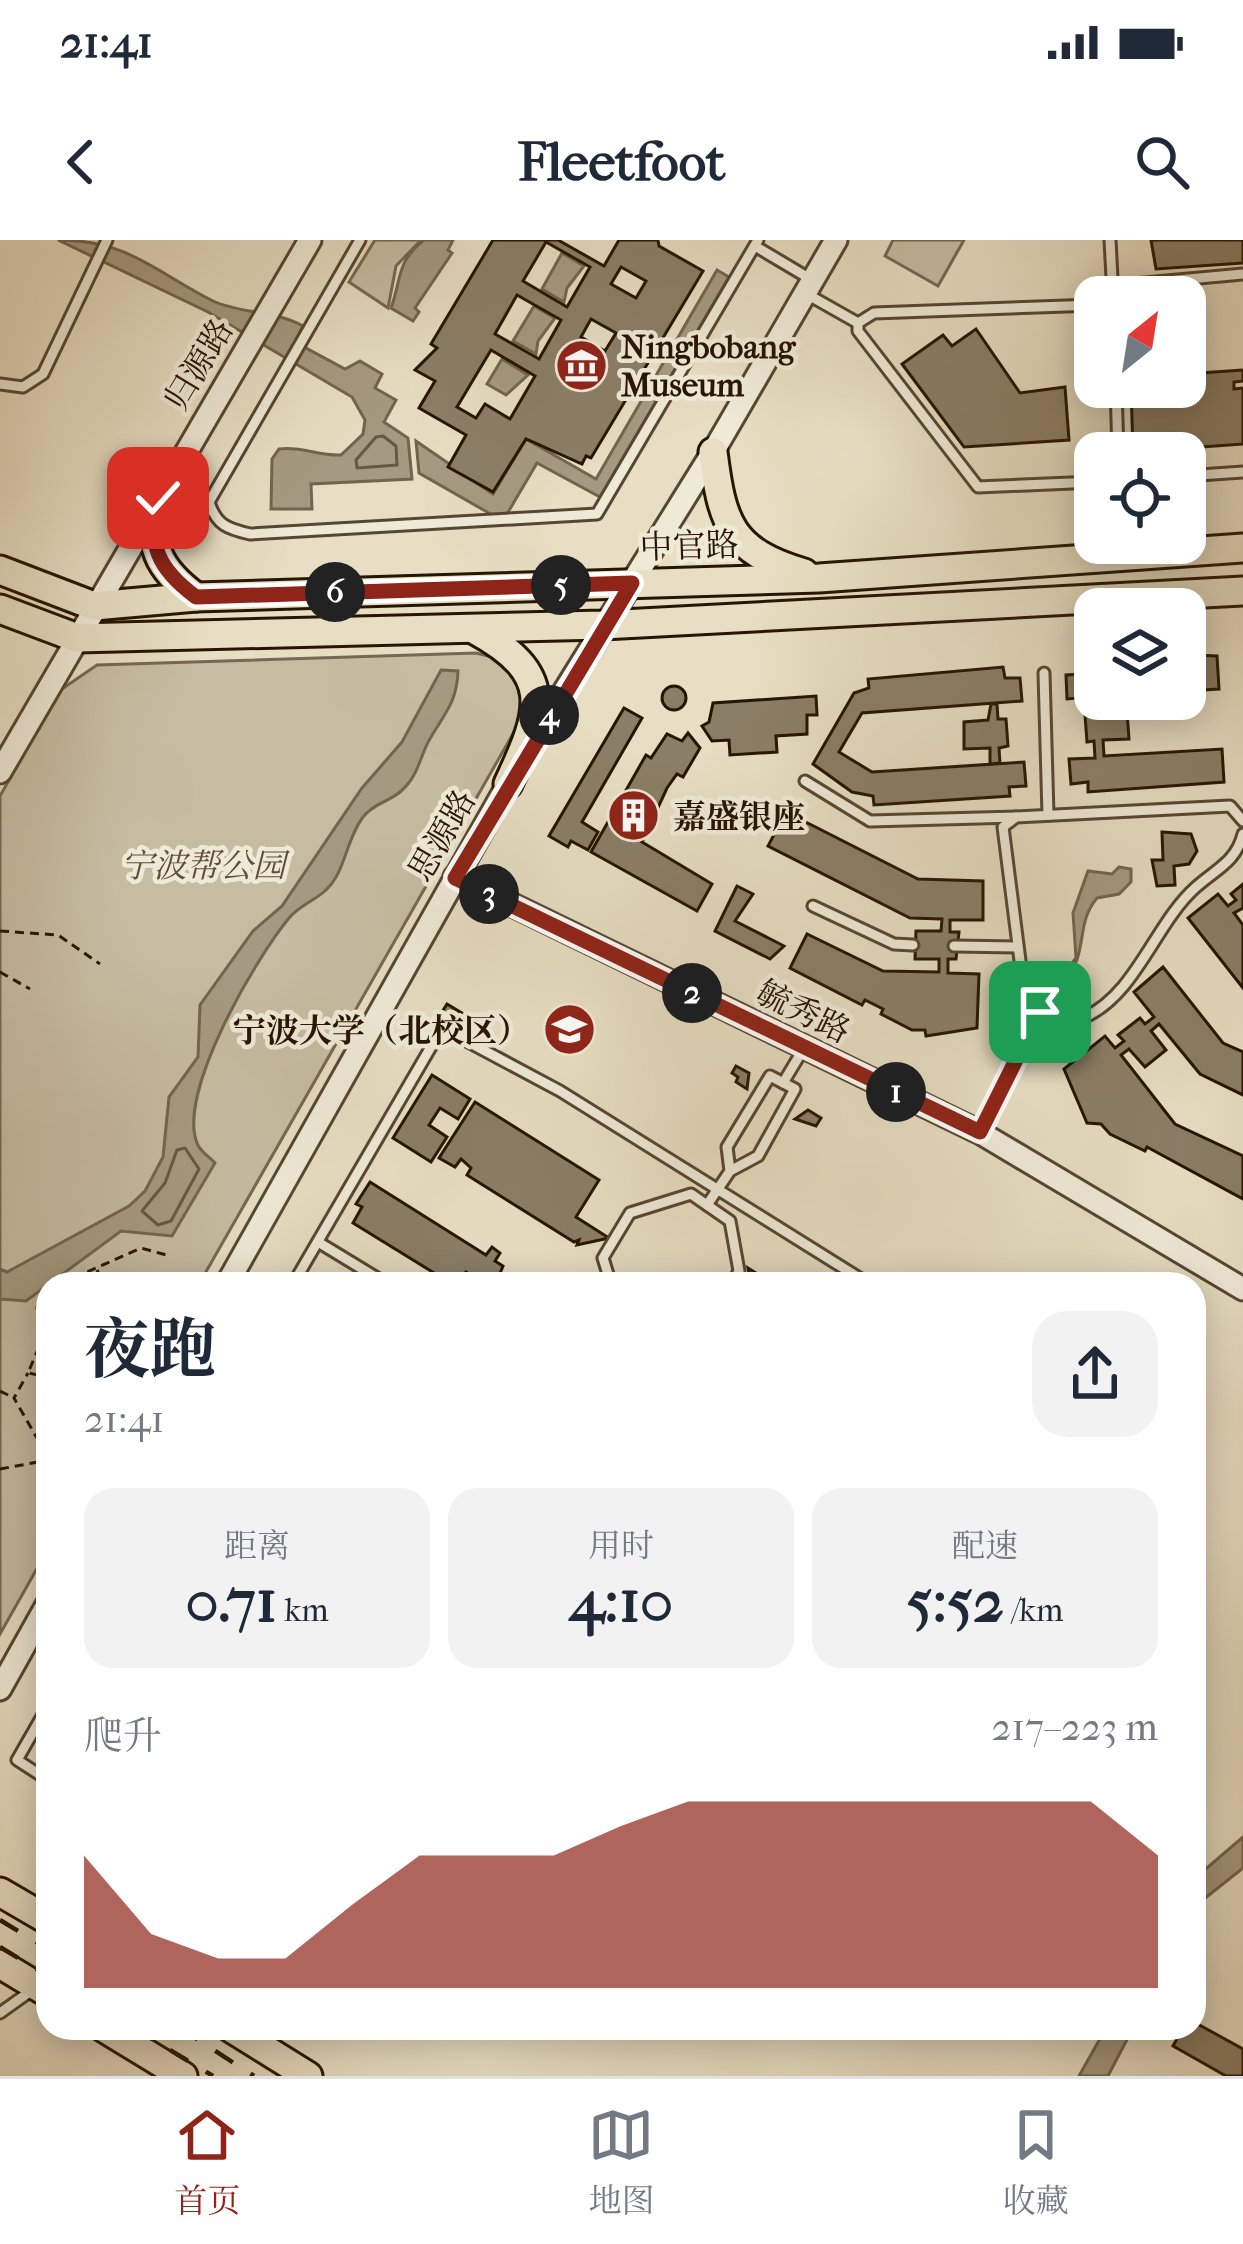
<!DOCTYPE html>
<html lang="zh">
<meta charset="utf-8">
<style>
:root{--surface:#fff;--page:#f2f2f3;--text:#1f2937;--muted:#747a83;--line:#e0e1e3;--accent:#8f2418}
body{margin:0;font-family:"IM FELL French Canon","Noto Serif SC",serif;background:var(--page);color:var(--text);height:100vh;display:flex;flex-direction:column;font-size:45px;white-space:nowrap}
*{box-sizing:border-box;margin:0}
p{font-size:39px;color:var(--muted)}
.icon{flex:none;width:66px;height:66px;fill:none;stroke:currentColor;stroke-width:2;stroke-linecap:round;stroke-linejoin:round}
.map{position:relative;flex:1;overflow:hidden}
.details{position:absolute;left:36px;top:1032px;width:1170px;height:768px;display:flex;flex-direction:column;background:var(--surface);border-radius:36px;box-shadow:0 6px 30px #0003}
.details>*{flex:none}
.needle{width:78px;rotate:30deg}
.controls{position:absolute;left:1074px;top:36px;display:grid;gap:24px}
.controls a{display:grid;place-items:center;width:132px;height:132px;border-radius:24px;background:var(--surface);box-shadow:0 6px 30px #0003;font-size:60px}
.pin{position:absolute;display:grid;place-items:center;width:102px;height:102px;color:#fff;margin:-51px;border-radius:24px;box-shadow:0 6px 18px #0006}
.km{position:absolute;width:60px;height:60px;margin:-30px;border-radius:50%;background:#222;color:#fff;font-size:33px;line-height:60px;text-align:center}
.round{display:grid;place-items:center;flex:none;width:126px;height:126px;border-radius:36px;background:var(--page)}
.head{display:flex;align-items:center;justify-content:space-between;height:204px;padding:0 48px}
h1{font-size:66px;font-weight:700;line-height:90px}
.stats{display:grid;grid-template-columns:repeat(3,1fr);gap:18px;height:204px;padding:12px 48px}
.stats div{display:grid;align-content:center;border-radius:30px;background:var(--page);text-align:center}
.stats b{font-size:60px;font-weight:700}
.stats small{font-size:33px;font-weight:400}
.stats p{font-size:33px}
.chart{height:336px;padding:24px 48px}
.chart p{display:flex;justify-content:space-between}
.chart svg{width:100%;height:216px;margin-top:12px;fill:var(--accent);opacity:.7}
.status{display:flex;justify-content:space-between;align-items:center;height:84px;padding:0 60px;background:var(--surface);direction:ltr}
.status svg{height:33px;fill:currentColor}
header{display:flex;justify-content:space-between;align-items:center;height:156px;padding:0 48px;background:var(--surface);font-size:54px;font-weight:700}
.menu{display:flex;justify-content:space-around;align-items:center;height:168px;border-top:3px solid var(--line);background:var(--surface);font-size:33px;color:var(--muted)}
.menu a{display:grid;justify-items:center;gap:6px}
.menu .current{color:var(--accent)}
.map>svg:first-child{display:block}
</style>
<div class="status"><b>21:41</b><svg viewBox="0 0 49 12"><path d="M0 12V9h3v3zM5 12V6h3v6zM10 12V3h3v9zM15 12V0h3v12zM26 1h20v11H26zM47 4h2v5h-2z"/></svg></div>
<header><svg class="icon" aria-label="back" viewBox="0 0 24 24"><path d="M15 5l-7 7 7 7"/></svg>Fleetfoot<svg class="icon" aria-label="search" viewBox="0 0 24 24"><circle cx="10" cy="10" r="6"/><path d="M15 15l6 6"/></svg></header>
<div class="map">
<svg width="1243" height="1836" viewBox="0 0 1243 1836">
<rect width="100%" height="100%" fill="#e7dec3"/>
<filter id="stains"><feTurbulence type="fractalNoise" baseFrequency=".00167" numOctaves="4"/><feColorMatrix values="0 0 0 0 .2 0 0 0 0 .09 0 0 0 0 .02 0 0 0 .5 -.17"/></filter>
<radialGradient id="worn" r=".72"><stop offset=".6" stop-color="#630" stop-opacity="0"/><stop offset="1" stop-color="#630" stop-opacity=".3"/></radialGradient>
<g fill="#c6bca2" stroke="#766852" stroke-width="3">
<path d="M375,0H421L396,26L388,68L349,42Z"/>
<path d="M893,0H964L938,46L885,16Z"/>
<path d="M476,413L504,420L524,440L522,478L199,1044H48V1309L0,1394V556L59,451L97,425Z"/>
</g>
<g fill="#a59a81" stroke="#72654e" stroke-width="3">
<path d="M58,0C128,0 154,31 213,61C241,74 275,70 303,86L295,102L345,129L360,121L382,134L375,148L396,160L384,182L408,198L412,239L311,244L312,269H271L272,219L279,209C302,206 318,216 341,215L363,194L365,180L352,157L208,72Z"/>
<path d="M424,0H453L448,10L452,13L415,68L419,72L413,81L391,68C402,38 396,22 424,0Z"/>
<path d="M562,13L584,26L567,48L564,62L542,49Z"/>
<path d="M717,30L729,37L600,257L537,223L507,274L494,276L419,233L416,201L493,254L526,199L596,239Z"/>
<path d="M534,66L555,78L538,101L536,114L513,101Z"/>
<path d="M502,119L528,135L506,155L487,144Z"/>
<path d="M441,430L458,431C457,461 446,472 431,497C419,516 420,535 400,552C388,562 373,564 363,577C346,599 346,631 326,650C314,661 299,666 289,678C256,718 177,852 197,903C200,912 209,916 215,923L172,996L121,991L26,1061L0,1059V1029L7,1032L129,966L145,951L163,917L169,857L198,817L200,765L253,691L282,666L362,548L402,502Z"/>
<path d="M1119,627L1131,629V642L1119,654L1097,658C1074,685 1090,715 1063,741L1073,754L1069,757L1037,733L1060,739L1076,718L1073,673L1088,631L1112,634Z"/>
<path d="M1243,1597V1628L1194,1667V1639Z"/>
<path d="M1106,1788H1133L1108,1836H1079Z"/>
</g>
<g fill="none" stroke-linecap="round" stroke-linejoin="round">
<g stroke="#665841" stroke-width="3">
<path d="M383,196L396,206L397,225L357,228L356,220L376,197Z"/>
<path d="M185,908L199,929L171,981L158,985L142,971L165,943L177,910Z"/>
</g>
</g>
<g fill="#8a7e66" stroke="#261501" stroke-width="3" fill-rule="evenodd">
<path d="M493,0H558L604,26L619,0H658L659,6L703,31L591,218L586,216L582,224L526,199L493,252L448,227L466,195L419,168L435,141L415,130L437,108L431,104ZM546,2L590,27L567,67L523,41ZM621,27L646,41L636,58L611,44ZM517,55L561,80L539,119L495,94ZM591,79L616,93L605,111L581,97ZM491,110L535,136L510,179L485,164L476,178L457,167Z"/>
<path d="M1151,0H1243V23L1156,29Z"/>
<path d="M976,89L1020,153L1065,147L1069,200L964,207L902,124L943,95L952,106Z"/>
<path d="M1243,130V141L1234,142V149L1243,148V204L1133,212L1131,147H1150V154L1182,152L1185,134Z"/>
<path d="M1192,415L1217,416L1219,449L1185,451V420Z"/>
<path d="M1092,422L1095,459H1102L1103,473L1127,472L1129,499L1103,500L1104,516L1222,509L1224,542L1088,552V542L1071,544L1069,519L1095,518L1094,501L1087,502L1085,475L1093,474L1092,457L1067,459L1066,435L1083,434L1082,423Z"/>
<path d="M1003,427L1005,438H1020L1022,461L862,473L839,512L872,532L1024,522L1026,546L1009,547L1010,556L874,565L873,556L852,552L813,524L854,453L869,448L868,439Z"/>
<circle cx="674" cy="458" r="12"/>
<path d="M816,456L817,475H807V494L776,496L777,512L730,515L729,500L712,501L702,486L709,482L713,463Z"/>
<path d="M991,464H997L998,479H1006L1008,506L999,508L1000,523L990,524V508L964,509V482L988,480Z"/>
<path d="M624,468L642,478L582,582L598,592L588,610L571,601L568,607L549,596Z"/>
<path d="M688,493L700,508L683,537L677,534L667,548L642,602L712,644L697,671L591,612L646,515L651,518L667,494L682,501Z"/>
<path d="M786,572L918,639L983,641V680H950V692H959L956,719H948V733L979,734L977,788L926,796L925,790H912L881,774L883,769L865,760L862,765L790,728L807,694L883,731L939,732V719H915L916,691H941L942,679L910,678L768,606Z"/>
<path d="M1162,592L1191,594L1197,611L1189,624L1174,626L1175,645L1157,646L1152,620H1163Z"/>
<path d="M1243,644V668L1234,673L1243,685V748L1188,678L1218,654L1228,666L1236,660L1231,654Z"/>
<path d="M737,646L753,654L735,681L784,706L770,719L715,691Z"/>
<path d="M1163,727L1223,803L1243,812V855L1200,834L1159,784L1151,791L1166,810L1145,827L1129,809L1121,815L1175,884L1243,916V959L1147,907L1145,911L1110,894L1101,884L1087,883L1064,829L1105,796L1115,808L1124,801L1118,795L1140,778L1145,784L1154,777L1134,752Z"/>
<path d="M447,764L490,790L484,802L440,775Z"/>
<path d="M736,826L749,833L747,849L736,842L738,837L732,833Z"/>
<path d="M432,835L470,859L458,879L440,868L429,885L447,897L431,922L393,898Z"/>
<path d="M475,862L599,940L576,977L609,998L577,1005L579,1000L574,1002L467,935L471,928L461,919L455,927L439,918Z"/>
<path d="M808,870L821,878L816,886L795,879Z"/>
<path d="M370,942L486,1015L492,1007L500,1013L495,1021L503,1026L496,1043L483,1044L466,1032L452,1044L353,983L362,967L356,964Z"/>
<path d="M748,1028L767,1040L769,1044H751Z"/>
<path d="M1194,1782L1243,1809V1836H1226L1173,1806L1183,1788H1194Z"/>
</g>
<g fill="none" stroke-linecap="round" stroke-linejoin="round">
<defs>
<g id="service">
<path d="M360,0L209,262C216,285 228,289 250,294L597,274L758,0"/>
<path d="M1110,0L1113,57"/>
<path d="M755,6L812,40"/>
<path d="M1112,46L1243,34"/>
<path d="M805,53L858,83"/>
<path d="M1095,65L874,73L858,83V91L978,247L1095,242"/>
<path d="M0,144L23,147L43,134L107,0"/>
<path d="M1116,147L1118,213"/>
<path d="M1185,236L1243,232"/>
<path d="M1044,433L1048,575"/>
<path d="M805,541L870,581L1016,577"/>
<path d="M1243,581L1230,566L1016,577L1003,587L1025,760C1041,774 1064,786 1085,777C1136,754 1155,684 1195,648C1216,629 1236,622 1243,594"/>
<path d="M813,666L894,704L913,705"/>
<path d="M954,706L1017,707"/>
<path d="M783,843L804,808"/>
<path d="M979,892L1039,772"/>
<path d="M707,965L730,931L727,907L770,836L795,849L758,916L730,931"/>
<path d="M318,1002L387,1044"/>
<path d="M293,1044L442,788L560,851L869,1044"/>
<path d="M611,1044L603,1018L630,973L691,954L730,981L739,1031L732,1044"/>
<path d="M48,1466L17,1520L48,1540"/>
<path d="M0,1773L35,1748"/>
</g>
<g id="tertiary">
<path d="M534,500L713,212L836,0"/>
<path d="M0,532L310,0"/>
<path d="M455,637L979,892L1243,1049"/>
<path d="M227,1044L515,532"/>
<path d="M0,1449L48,1363"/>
</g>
<g id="primary">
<path d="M713,212C722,283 730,311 804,333"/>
<path d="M157,258C148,306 157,328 196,357"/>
<path d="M0,330L94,366L196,357L819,338L1243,308"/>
<path d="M0,369L77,398L603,385L1243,351"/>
<path d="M475,390C555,434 543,469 508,544"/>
<path d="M0,1652L48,1680"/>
<path d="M0,1724L48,1753"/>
<path d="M104,1788L183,1836"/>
<path d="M231,1788L308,1836"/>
</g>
</defs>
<use href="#service" stroke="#564732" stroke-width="15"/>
<use href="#tertiary" stroke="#564732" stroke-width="27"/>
<use href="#primary" stroke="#261501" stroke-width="33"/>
<g stroke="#261501" stroke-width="3" stroke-dasharray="9 6" stroke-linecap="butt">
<path d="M0,691L58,695L100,724"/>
<path d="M0,732L30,749"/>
<path d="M97,1030L104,1044"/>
<path d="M60,1044L141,1008L170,1016"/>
<path d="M48,1051L37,1067L41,1102L28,1133L48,1137"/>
<path d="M0,1151L14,1158"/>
<path d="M0,1229L38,1222L41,1205L14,1158L28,1133"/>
</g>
<use href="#service" stroke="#efead8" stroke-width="9"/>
<use href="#tertiary" stroke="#efead8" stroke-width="21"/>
<use href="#primary" stroke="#e7dec3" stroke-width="27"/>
<g stroke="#261501" stroke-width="4.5" stroke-dasharray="21 21" stroke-linecap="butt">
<path d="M0,1680L48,1709"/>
<path d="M0,1707L48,1736"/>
<path d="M134,1788L213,1836"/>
<path d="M180,1788L254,1836"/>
</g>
</g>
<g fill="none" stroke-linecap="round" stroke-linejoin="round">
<defs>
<path id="route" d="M158,258C148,306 157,328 196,357L632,343L455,638L980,892L1040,772"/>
</defs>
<use href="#route" stroke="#fff" stroke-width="24"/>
<use href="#route" stroke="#8f2418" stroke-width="15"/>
</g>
<defs>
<symbol id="museum-disc" viewBox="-11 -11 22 22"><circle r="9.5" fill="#8f2418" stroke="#efead8"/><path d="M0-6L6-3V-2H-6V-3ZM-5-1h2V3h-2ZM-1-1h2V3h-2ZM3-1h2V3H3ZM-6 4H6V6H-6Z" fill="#fff"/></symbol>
<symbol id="building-disc" viewBox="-11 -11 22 22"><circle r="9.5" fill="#8f2418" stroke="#efead8"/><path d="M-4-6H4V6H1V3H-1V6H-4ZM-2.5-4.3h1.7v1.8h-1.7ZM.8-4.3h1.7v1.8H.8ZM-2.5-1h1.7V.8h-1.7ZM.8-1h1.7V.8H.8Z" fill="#fff"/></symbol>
<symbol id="university-disc" viewBox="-11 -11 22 22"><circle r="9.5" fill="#8f2418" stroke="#efead8"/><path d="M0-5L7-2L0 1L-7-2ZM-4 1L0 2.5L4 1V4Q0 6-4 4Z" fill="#fff"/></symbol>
</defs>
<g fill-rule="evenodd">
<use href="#museum-disc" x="552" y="96" width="59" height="59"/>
<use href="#building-disc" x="604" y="546" width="59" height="59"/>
<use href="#university-disc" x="540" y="760" width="59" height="59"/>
</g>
<g text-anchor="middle" stroke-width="9" stroke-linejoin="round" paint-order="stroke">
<g font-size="33" font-weight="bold" fill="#261501" stroke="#efead8" text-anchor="start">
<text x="621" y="118">Ningbobang<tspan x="621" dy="38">Museum</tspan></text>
<text x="673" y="588">嘉盛银座</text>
<text x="530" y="802" text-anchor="end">宁波大学（北校区）</text>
</g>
<g font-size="33" fill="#261501" stroke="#efead8">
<text transform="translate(198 124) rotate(-59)" y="12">归源路</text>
<text transform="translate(689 305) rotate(-2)" y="12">中官路</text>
<text transform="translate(441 595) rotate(-60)" y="12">思源路</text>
<text transform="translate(804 771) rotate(26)" y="12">毓秀路</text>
</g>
<g font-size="33" font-style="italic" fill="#5e4f39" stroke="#efead8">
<text x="203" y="637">宁波帮公园</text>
</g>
</g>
<rect width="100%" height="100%" filter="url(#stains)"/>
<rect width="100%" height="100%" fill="url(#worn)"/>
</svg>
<div class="controls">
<a><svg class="needle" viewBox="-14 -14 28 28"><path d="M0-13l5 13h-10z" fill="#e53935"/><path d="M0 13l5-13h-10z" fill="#747a83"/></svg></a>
<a><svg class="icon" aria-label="locate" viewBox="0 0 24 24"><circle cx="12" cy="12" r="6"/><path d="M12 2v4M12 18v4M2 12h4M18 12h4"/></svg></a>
<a><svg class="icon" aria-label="layers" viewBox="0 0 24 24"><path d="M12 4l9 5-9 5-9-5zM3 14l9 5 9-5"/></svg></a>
</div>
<div class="pin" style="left:1040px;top:772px;background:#1e9e55"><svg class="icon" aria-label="arrive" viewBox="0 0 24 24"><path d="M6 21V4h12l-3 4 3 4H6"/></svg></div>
<div class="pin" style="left:158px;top:258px;background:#d93025"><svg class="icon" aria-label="check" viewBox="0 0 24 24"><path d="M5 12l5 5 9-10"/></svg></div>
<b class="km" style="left:896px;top:852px">1</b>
<b class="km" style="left:692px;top:753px">2</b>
<b class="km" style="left:489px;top:654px">3</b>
<b class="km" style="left:549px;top:475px">4</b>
<b class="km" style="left:561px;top:345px">5</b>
<b class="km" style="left:335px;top:352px">6</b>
<section class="details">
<div class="head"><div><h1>夜跑</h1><p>21:41</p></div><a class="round"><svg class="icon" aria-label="share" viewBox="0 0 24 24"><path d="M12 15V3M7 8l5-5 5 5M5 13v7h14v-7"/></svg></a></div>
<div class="stats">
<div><p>距离</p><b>0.71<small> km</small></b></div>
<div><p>用时</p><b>4:10</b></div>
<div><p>配速</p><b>5:52<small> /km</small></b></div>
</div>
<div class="chart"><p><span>爬升</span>217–223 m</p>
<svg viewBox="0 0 160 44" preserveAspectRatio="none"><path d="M0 44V17L10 33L20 38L30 38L40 27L50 17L60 17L70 17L80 11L90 6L100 6L110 6L120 6L130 6L140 6L150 6L160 17V44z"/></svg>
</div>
</section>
</div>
<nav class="menu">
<a class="current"><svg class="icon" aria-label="home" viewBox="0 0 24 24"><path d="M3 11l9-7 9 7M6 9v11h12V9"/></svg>首页</a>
<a><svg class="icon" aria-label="map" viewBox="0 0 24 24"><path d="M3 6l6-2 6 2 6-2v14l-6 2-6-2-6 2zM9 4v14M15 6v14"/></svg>地图</a>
<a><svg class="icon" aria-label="saved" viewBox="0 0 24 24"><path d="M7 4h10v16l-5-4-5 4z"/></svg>收藏</a>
</nav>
